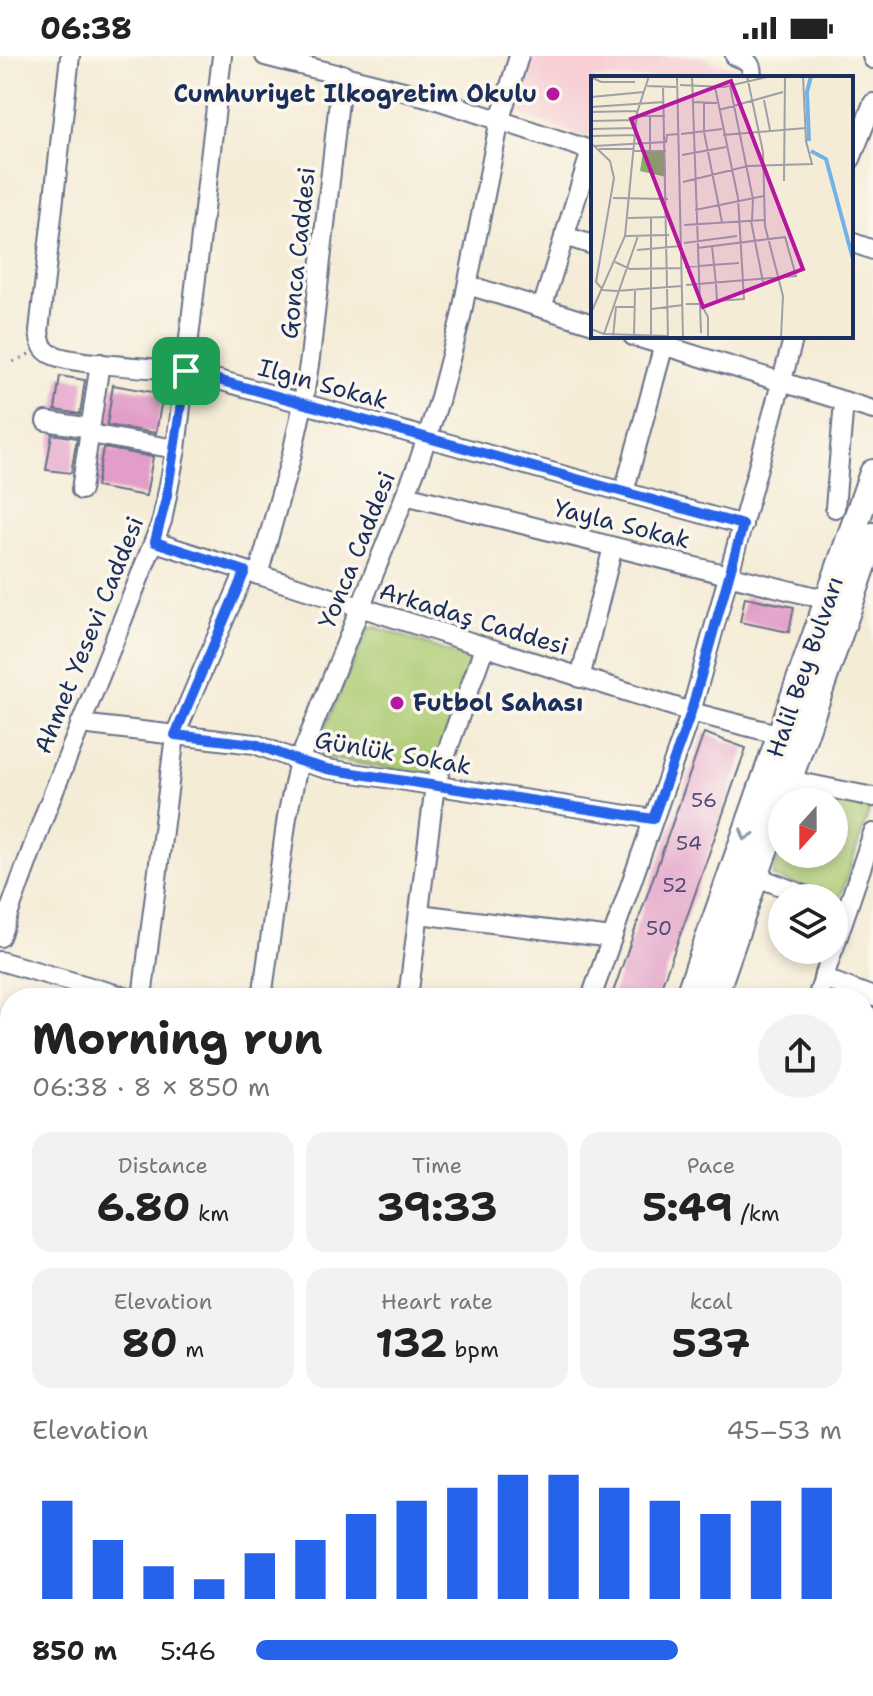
<!DOCTYPE html>
<meta charset="utf-8">
<style>
:root{--surface:#fff;--page:#f2f2f2;--text:#222;--muted:#767676;--accent:#2563eb}
body{margin:0;font-family:"Shantell Sans",sans-serif;background:var(--page);color:var(--text);height:100vh;display:flex;flex-direction:column;font-size:30px;white-space:nowrap}
*{box-sizing:border-box;margin:0}
p{font-size:26px;color:var(--muted)}
.icon{flex:none;width:44px;height:44px;fill:none;stroke:currentColor;stroke-width:2;stroke-linecap:round;stroke-linejoin:round}
.map{position:relative;flex:1;overflow:hidden}
.side{position:absolute;left:0px;top:932px;width:874px;height:708px;display:flex;flex-direction:column;background:var(--surface);border-radius:32px 32px 0 0;box-shadow:0 4px 12px #0003}
.side>*{flex:none}
.needle{width:52px;rotate:201deg}
.tools{position:absolute;left:768px;top:732px;display:grid;gap:16px}
.tools a{display:grid;place-items:center;width:80px;height:80px;border-radius:50%;background:var(--surface);box-shadow:0 4px 12px #0003;font-size:40px}
.pin{position:absolute;display:grid;place-items:center;width:68px;height:68px;color:#fff;margin:-34px;border-radius:16px;box-shadow:0 4px 12px #0006}
.round{display:grid;place-items:center;flex:none;width:84px;height:84px;border-radius:42px;background:var(--page)}
.summary{display:flex;align-items:center;justify-content:space-between;height:136px;padding:0 32px}
h1{font-size:44px;font-weight:700;line-height:60px}
.metrics{display:grid;grid-template-columns:repeat(3,1fr);gap:12px;height:136px;padding:8px 32px}
.metrics div{display:grid;align-content:center;border-radius:20px;background:var(--page);text-align:center}
.metrics b{font-size:40px;font-weight:700}
.metrics small{font-size:22px;font-weight:400}
.metrics p{font-size:22px}
.chart{height:224px;padding:16px 32px}
.chart p{display:flex;justify-content:space-between}
.chart svg{width:100%;height:144px;margin-top:8px;stroke:var(--accent);stroke-width:6}
ul{padding:0 32px;list-style:none;font-size:26px}
li{display:grid;grid-template-columns:128px 96px 1fr;align-items:center;height:60px}
li i{height:20px;border-radius:10px;background:var(--accent)}
.status{display:flex;justify-content:space-between;align-items:center;height:56px;padding:0 40px;background:var(--surface);direction:ltr}
.status svg{height:22px;fill:currentColor}
.map>svg:first-child{display:block}
</style>
<div class="status"><b>06:38</b><svg viewBox="0 0 49 12"><path d="M0 12V9h3v3zM5 12V6h3v6zM10 12V3h3v9zM15 12V0h3v12zM26 1h20v11H26zM47 4h2v5h-2z"/></svg></div>
<div class="map">
<svg width="873" height="1640" viewBox="0 0 873 1640">
<rect width="100%" height="100%" fill="#fbf7ec"/>
<filter id="ink" filterUnits="userSpaceOnUse"><feTurbulence type="fractalNoise" baseFrequency=".0125" numOctaves="2"/><feDisplacementMap in="SourceGraphic" scale="16" xChannelSelector="R" yChannelSelector="G"/><feConvolveMatrix kernelMatrix="1 2 1 2 8 2 1 2 1" color-interpolation-filters="sRGB"/></filter>
<filter id="wash" filterUnits="userSpaceOnUse"><feTurbulence type="fractalNoise" baseFrequency=".006" numOctaves="4" result="noise"/><feDisplacementMap in="SourceGraphic" scale="32" xChannelSelector="R" yChannelSelector="G"/><feGaussianBlur stdDeviation="1.8" result="paint"/><feColorMatrix in="noise" values="0 0 0 0 0 0 0 0 0 0 0 0 0 0 0 0 0 1.4 0 .05"/><feComposite in="paint" operator="in"/></filter>
<g filter="url(#wash)">
<rect width="100%" height="100%" fill="#f5ecd7"/>
<path fill="#f7cfd5" d="M525,0H699L745,16L743,22H593V84L507,53Z"/>
<path fill="#d2bdc8" d="M873,1534V1640H818L824,1630H864V1552Z"/>
<g fill="#abca72" stroke="#637c68" stroke-width="2">
<path d="M376,571L474,605L433,720L326,702L317,689L368,573Z"/>
<path d="M803,735L871,750L839,845L772,820L782,792V798H834V746H799Z"/>
<path d="M0,1110L10,1113V1188L0,1185Z"/>
</g>
<path fill="#88ae64" stroke="#526e61" stroke-width="2" d="M864,1135L873,1138V1351L864,1347Z"/>
<g id="blocks">
<g fill="#e29ec8">
<path d="M60,320L85,324L80,358L55,354Z"/>
<path d="M113,329L163,338L156,377L107,369Z"/>
<path d="M52,378L77,382L71,417L46,414Z"/>
<path d="M103,392L153,401L146,440L96,431Z"/>
<path d="M745,541L794,551L789,576L740,566Z"/>
<path d="M704,677L746,692L690,852L657,942H611Z"/>
</g>
</g>
</g>
<g filter="url(#ink)">
<use href="#blocks" fill-opacity="0" stroke="#677188" stroke-width="2"/>
<g fill="none" stroke-linecap="round" stroke-linejoin="round">
<defs>
<g id="minor">
<path d="M70,0L39,275C40,283 41,292 49,297C67,309 160,312 186,315L743,469"/>
<path d="M265,0L431,42L593,95"/>
<path d="M735,0C747,4 754,8 751,22"/>
<path d="M872,0L873,3"/>
<path d="M851,103L873,47"/>
<path d="M564,180L593,189"/>
<path d="M851,186L873,194"/>
<path d="M468,229L593,268"/>
<path d="M542,252L591,95"/>
<path d="M633,280L873,354"/>
<path d="M46,365L90,372"/>
<path d="M90,378L176,393"/>
<path d="M81,434L100,307"/>
<path d="M624,436L666,281"/>
<path d="M405,439L828,544"/>
<path d="M835,452L844,345"/>
<path d="M155,486L691,656L781,679"/>
<path d="M258,519L291,402L302,353L310,302L342,18"/>
<path d="M580,622L613,491"/>
<path d="M80,668L255,688L299,705L327,713L653,763"/>
<path d="M789,724L873,741"/>
<path d="M755,820L812,842"/>
<path d="M419,858L612,882"/>
<path d="M0,881L46,755L162,465L176,393L222,0"/>
<path d="M834,892L873,777"/>
<path d="M0,905L129,942"/>
<path d="M823,922L873,941"/>
<path d="M142,942L175,679L245,515"/>
<path d="M262,942L287,761L299,705L419,405L439,345L461,261L500,63L519,0"/>
<path d="M408,942L435,729L484,592"/>
<path d="M591,942L691,656L794,280"/>
<path d="M817,942L833,894"/>
<path d="M864,1008L873,1011"/>
<path d="M0,1102L10,1105"/>
<path d="M0,1194L10,1197"/>
<path d="M864,1357L873,1361"/>
<path d="M0,1419L10,1421"/>
<path d="M864,1434L873,1437"/>
<path d="M864,1564L873,1545"/>
<path d="M0,1598L10,1601"/>
<path d="M864,1625L873,1628"/>
<path d="M113,1630L139,1640"/>
<path d="M780,1630L807,1640"/>
<path d="M340,1640L343,1630"/>
<path d="M577,1640L580,1630"/>
<path d="M827,1640L833,1630"/>
</g>
<g id="highway">
<path d="M688,942L873,417"/>
<path d="M713,942L873,480"/>
<path d="M442,1640L445,1630"/>
<path d="M465,1640L469,1630"/>
</g>
</defs>
<use href="#minor" stroke="#677188" stroke-width="22"/>
<use href="#highway" stroke="#677188" stroke-width="30"/>
<path stroke="#677188" stroke-width="3" stroke-dasharray="2 6" stroke-linecap="butt" d="M13,306L29,298"/>
<use href="#minor" stroke="#fff" stroke-width="18"/>
<use href="#highway" stroke="#fff" stroke-width="26"/>
</g>
<defs><path id="oneway-chevron" d="M-2-3.5L2.5 0L-2 3.5" fill="none" stroke-width="1.6" stroke-linecap="round" stroke-linejoin="round" transform="scale(2)"/></defs>
<use stroke="#8d97ae" href="#oneway-chevron" transform="translate(746 779) rotate(109)"/>
</g>
<g fill="none" stroke-linecap="round" stroke-linejoin="round" filter="url(#ink)">
<defs>
<path id="route" d="M186,315L743,469L691,656L653,763L327,713L299,705L255,688L175,679L245,515L155,486L167,439Z"/>
</defs>
<use href="#route" stroke="#fff" stroke-width="16"/>
<use href="#route" stroke="#2563eb" stroke-width="10"/>
</g>
<g fill="#b5179e" stroke="#fbf7ec" stroke-width="3">
<circle cx="553" cy="38" r="8"/>
<circle cx="397" cy="647" r="8"/>
</g>
<g text-anchor="middle" stroke-width="7" stroke-linejoin="round" paint-order="stroke">
<g font-size="20" fill="#4d4b78">
<text x="704" y="751">56</text>
<text x="689" y="794">54</text>
<text x="675" y="836">52</text>
<text x="659" y="879">50</text>
</g>
<g font-size="24" font-weight="bold" fill="#1b2f5e" stroke="#fbf7ec" text-anchor="end">
<text x="537" y="46">Cumhuriyet Ilkogretim Okulu</text>
<text x="413" y="655" text-anchor="start">Futbol Sahası</text>
</g>
<g font-size="24" fill="#1b2f5e" stroke="#fbf7ec">
<text transform="translate(298 197) rotate(-84)" y="8">Gonca Caddesi</text>
<text transform="translate(323 328) rotate(15)" y="8">Ilgın Sokak</text>
<text transform="translate(622 468) rotate(14)" y="8">Yayla Sokak</text>
<text transform="translate(357 494) rotate(-68)" y="8">Yonca Caddesi</text>
<text transform="translate(474 563) rotate(17)" y="8">Arkadaş Caddesi</text>
<text transform="translate(89 579) rotate(-68)" y="8">Ahmet Yesevi Caddesi</text>
<text transform="translate(805 611) rotate(-71)" y="8">Halil Bey Bulvarı</text>
<text transform="translate(393 697) rotate(10)" y="8">Günlük Sokak</text>
</g>
</g>
<g transform="translate(591 20)">
<rect width="262" height="262" fill="#f5ecd7"/>
<path d="M52,76H74L75,101L49,95Z" fill="#88ae64"/>
<path fill="none" stroke="#73b2e7" stroke-width="4" d="M218,65L216,16L220,0M220,75L235,83L262,183"/>
<path fill="none" stroke="#9ea0a7" stroke-width="2" d="M86,0L92,262M101,0L110,257M156,0L172,76L174,150L192,220L190,262M0,1L10,6H44M89,9L133,11L181,0M56,10L85,11M72,10L77,262M139,10L162,123L161,144M124,11L147,122L153,223L126,225L125,208M0,21L53,16M173,24L179,54M101,26L126,27M113,26V56L131,146M0,31L73,26M128,34L192,16M0,36L46,35M45,40H74M0,45L45,44M0,53L44,52M90,58L131,53M132,59L215,52M0,60L44,59M0,67L19,85L23,102L5,206L12,214L25,215L91,210M3,70L75,66L76,59L87,58M8,73H43M43,75H75M59,75V40M91,79L135,71M193,105L194,0M92,106L157,90L221,88L215,65L212,0M22,122L77,123M104,134L173,120M37,142L78,141M60,142V259M160,145L172,206M93,149L173,144M34,160L78,159M93,167L146,160M121,170L125,208M46,174L90,170M24,186L39,193L90,192M94,191L148,187M95,209L205,200L194,161L106,172M95,228H110L117,241V262M61,233L92,229M0,237L34,160L46,37L58,0M0,253L13,258L77,260M13,258L47,160M22,261L25,231H44M43,261L44,215"/>
<path fill="#b5179e" fill-opacity="0.15" stroke="#b5179e" stroke-width="4" d="M140,5L212,193L112,231L40,43Z"/>
<rect width="262" height="262" fill="none" stroke="#1b2f5e" stroke-width="4"/>
</g>
</svg>
<div class="tools">
<a><svg class="needle" viewBox="-14 -14 28 28"><path d="M0-13l5 13h-10z" fill="#e53935"/><path d="M0 13l5-13h-10z" fill="#767676"/></svg></a>
<a><svg class="icon" aria-label="layers" viewBox="0 0 24 24"><path d="M12 4l9 5-9 5-9-5zM3 14l9 5 9-5"/></svg></a>
</div>
<div class="pin" style="left:186px;top:315px;background:#1e9e55"><svg class="icon" aria-label="arrive" viewBox="0 0 24 24"><path d="M6 21V4h12l-3 4 3 4H6"/></svg></div>
<section class="side">
<div class="summary"><div><h1>Morning run</h1><p>06:38 · 8 × 850 m</p></div><a class="round"><svg class="icon" aria-label="share" viewBox="0 0 24 24"><path d="M12 15V3M7 8l5-5 5 5M5 13v7h14v-7"/></svg></a></div>
<div class="metrics">
<div><p>Distance</p><b>6.80<small> km</small></b></div>
<div><p>Time</p><b>39:33</b></div>
<div><p>Pace</p><b>5:49<small> /km</small></b></div>
</div>
<div class="metrics">
<div><p>Elevation</p><b>80<small> m</small></b></div>
<div><p>Heart rate</p><b>132<small> bpm</small></b></div>
<div><p>kcal</p><b>537</b></div>
</div>
<div class="chart"><p><span>Elevation</span>45–53 m</p>
<svg viewBox="0 0 160 44" preserveAspectRatio="none"><path d="M5 44V14M15 44V26M25 44V34M35 44V38M45 44V30M55 44V26M65 44V18M75 44V14M85 44V10M95 44V6M105 44V6M115 44V10M125 44V14M135 44V18M145 44V14M155 44V10"/></svg>
</div>
<ul>
<li><b>850 m</b>5:46<i style="width:72%"></i></li>
</ul>
</section>
</div>
